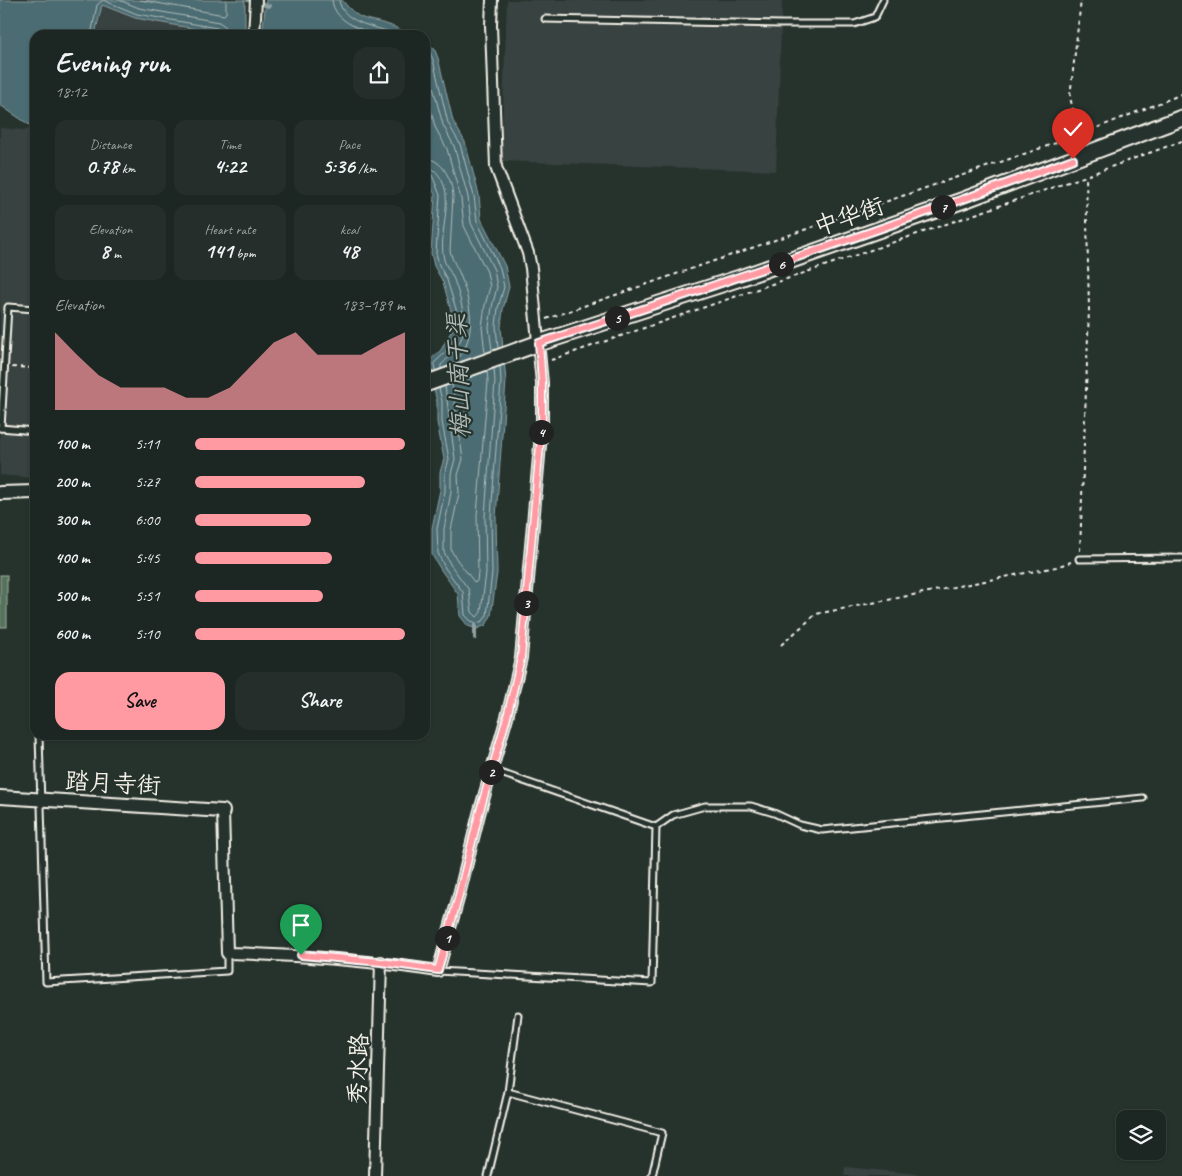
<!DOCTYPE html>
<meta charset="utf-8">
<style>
:root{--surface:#1c2622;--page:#252e2a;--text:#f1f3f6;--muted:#a0a5a5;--line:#3a4340;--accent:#ff9aa2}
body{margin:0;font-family:Caveat,"LXGW WenKai TC",sans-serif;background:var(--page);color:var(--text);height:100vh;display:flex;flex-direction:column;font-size:19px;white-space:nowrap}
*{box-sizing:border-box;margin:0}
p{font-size:16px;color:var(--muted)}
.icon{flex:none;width:28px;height:28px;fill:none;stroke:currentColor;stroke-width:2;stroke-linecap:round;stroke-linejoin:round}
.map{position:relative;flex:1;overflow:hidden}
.drawer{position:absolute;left:30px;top:30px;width:400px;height:710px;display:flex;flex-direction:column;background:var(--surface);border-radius:15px;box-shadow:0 1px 4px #0004,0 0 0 1px var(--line)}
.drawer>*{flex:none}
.tools{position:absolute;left:1116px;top:1110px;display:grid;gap:10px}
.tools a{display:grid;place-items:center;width:50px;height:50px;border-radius:10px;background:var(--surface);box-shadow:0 1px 4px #0004,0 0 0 1px var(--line);font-size:25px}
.pin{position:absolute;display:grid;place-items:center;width:42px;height:42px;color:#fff;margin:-51px -21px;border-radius:50% 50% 50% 0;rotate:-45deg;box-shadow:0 0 5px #0007}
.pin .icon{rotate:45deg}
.km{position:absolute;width:25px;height:25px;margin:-12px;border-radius:50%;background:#222;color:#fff;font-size:14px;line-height:25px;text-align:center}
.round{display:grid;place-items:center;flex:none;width:52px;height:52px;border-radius:15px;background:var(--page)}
.headline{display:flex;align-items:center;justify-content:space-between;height:85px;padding:0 25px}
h1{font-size:28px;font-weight:700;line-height:38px}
.stats{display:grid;grid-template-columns:repeat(3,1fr);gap:8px;height:85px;padding:5px 25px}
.stats div{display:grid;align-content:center;border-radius:12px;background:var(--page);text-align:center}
.stats b{font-size:21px;font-weight:700}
.stats small{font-size:14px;font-weight:400}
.stats p{font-size:14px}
.chart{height:140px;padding:10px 25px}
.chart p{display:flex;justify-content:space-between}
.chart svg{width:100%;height:90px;margin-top:5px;fill:var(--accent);opacity:.7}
.primary-button{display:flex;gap:10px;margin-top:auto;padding:10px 25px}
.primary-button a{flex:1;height:58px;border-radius:15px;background:var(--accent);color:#111;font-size:20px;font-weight:700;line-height:58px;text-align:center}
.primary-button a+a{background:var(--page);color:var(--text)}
ul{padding:0 25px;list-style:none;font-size:16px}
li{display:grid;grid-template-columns:80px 60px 1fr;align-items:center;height:38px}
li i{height:12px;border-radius:6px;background:var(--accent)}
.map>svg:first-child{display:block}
</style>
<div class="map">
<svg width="1182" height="1176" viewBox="0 0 1182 1176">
<rect width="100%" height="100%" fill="#26332d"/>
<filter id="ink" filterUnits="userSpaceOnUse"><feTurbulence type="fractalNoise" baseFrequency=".02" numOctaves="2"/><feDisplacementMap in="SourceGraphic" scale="10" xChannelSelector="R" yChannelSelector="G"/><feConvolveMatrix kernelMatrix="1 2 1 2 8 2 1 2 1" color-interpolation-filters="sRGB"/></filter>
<g filter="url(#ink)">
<g fill="#384241">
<path d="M507,0H782L776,171L501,161Z"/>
<path d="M101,5L135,18L229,35H97Z"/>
<path d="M0,128L22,130L35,128V478L0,475Z"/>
<path d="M845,1167L897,1172L938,1176H844Z"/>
</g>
<rect fill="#54735b" stroke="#a4b2a2" x="0" y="575" width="7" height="52"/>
<g fill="#4c6c73" stroke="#8fa1a2">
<path d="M0,0H245V35H229L135,18L102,5L95,35H35V122L31,126L0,105Z"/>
<path d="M266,0H342C361,23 364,17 389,25C396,27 404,32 411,35H270L263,27Z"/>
<path d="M425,43L434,48L438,58L453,121L465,142L479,195L481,219L505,266L509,287L503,309L501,327L506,381L496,517L497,573L491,616L486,625L477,629L468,626L460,616L458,594L441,570L432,555V528L440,490V472L444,459L437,422V402L428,362L441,350L453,328L451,311L443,282L434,266L431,253L435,195L425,172Z"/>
</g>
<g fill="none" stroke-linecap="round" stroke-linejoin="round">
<g stroke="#b1bcb9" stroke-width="1">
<path d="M119,0L139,8L219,22L226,27L227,35"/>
<path d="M140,0L224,15L226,13V0"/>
<path d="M332,0C334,23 364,31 382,35"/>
<path d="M339,0C342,25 381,27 399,35"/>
<path d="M91,35L97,5L103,0L137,14L217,28L220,30L221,35"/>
<path d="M425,48L430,52L433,60L448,123L460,144L474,196L477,221L500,268L504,287L498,308L496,326L498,348"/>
<path d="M425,57L443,125L454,146L468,197L471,223L494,270L497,287L492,307L489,327L492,350"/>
<path d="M425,86L435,127L447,149L461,199L464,226L487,272L490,287L485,305L482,327L485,353"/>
<path d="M425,158C443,159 452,180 453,196L450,251C452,261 458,268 461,277C472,308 478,338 453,365"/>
<path d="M425,166C437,167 445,183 446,195C448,216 439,238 444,260C446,266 450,271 453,277C458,290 466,316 464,330C461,344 451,356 441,365V369"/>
<path d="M425,172L432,175L440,195L436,253L439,265L447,280L456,309L458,328L451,344L445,353L434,363L435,371"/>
<path d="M452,384L463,459L458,475L459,493L451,530V550L457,560L475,583L477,581L478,572L477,515L488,381L487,371"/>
<path d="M445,386L455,459L451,474V492L444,529V552L450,564L469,590L472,612L477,617L481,612L486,573L485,516L495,381L494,368"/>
<path d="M439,388L442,401V422L449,459L445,473V491L437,529L438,553L445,568L463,592L465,615L471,621L477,623L483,621L487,615L492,573L491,516L501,381L500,366"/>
</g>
<g stroke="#8fa1a2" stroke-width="4">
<path d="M248,0L269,6"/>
<path d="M475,625V638"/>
</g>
<defs>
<g id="service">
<path d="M545,19L781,24H854L875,17L883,0"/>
<path d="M0,428L35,431"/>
<path d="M1,428L8,307L35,309"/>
<path d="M1079,559L1182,558"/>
<path d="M39,735L46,982L227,971V953"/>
<path d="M492,770L656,827"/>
<path d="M438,971L652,983L656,827L673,815L705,806H751L774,813L800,825L822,830L1143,798"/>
<path d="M508,1092L662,1133L652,1176"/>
<path d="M488,1176L508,1092L518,1015"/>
</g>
<g id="minor">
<path d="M254,35L256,0"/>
<path d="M223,811L227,953C298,955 368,960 438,971L458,899L479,814L507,717L521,658L542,423V383L531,268L528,253L496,167L491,25L492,0"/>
<path d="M375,1176L381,962"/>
</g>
<g id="tertiary">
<path d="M0,493L35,492"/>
<path d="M0,797L223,811"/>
</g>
<path id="secondary" d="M425,384L539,343L740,278L964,200L1182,118"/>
</defs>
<use href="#service" stroke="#f4f1e8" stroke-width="9"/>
<use href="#minor" stroke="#f4f1e8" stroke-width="14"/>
<use href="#tertiary" stroke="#f4f1e8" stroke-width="16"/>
<use href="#secondary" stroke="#f4f1e8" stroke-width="19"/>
<g stroke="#f4f1e8" stroke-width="2" stroke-dasharray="4 4" stroke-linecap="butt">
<path d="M1079,135L1070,97L1081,0"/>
<path d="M546,319L1079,135L1182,94"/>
<path d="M551,360L1086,176L1182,141"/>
<path d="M12,367L35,368"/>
<path d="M1080,551L1089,309L1086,176"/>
<path d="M781,645L816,614L1056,567L1071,562"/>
</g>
<use href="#service" stroke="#26332d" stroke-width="5"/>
<use href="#minor" stroke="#26332d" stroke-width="10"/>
<use href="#tertiary" stroke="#26332d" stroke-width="12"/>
<use href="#secondary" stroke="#26332d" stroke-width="15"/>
</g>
</g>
<g fill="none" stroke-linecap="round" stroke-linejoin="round" filter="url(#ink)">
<defs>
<path id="route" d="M301,955L381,962L438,970L458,899L479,814L507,717L521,658L542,423V383L539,343C718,285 896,225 1073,159"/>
</defs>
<use href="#route" stroke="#fff" stroke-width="10"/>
<use href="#route" stroke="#ff9aa2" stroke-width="6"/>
</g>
<g text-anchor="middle" stroke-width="4.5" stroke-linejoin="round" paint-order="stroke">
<g font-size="24" fill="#f4f1e8" stroke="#26332d">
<text transform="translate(849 216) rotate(-19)" y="8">中华街</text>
<text transform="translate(113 783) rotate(3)" y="8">踏月寺街</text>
<text transform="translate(358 1069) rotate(-88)" y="8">秀水路</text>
</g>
<g font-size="25" font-style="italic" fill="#b1bcb9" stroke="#26332d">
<text transform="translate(458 376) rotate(-92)" y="9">梅山南干渠</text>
</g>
</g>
</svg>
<div class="tools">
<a><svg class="icon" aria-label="layers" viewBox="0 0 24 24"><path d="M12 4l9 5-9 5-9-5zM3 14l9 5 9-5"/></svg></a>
</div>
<div class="pin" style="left:301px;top:955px;background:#1e9e55"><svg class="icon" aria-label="arrive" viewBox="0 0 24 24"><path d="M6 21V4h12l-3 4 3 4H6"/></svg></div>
<div class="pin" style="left:1073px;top:159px;background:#d93025"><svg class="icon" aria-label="check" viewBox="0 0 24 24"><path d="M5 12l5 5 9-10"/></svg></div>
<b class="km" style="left:447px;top:938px">1</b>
<b class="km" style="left:491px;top:772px">2</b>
<b class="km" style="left:526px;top:603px">3</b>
<b class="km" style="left:541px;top:432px">4</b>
<b class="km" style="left:617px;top:318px">5</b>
<b class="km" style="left:781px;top:264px">6</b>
<b class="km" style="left:943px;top:207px">7</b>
<section class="drawer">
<div class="headline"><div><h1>Evening run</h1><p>18:12</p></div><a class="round"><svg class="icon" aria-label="share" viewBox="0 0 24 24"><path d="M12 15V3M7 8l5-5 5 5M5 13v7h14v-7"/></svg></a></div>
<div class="stats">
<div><p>Distance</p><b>0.78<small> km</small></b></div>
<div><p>Time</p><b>4:22</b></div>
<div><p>Pace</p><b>5:36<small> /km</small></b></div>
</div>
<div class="stats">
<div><p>Elevation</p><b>8<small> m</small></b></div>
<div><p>Heart rate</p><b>141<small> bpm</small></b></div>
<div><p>kcal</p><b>48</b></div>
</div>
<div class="chart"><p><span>Elevation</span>183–189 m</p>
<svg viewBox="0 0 160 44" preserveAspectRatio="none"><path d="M0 44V6L10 17L20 27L30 33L40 33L50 33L60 38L70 38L80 33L90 22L100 11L110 6L120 17L130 17L140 17L150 11L160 6V44z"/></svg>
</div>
<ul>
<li><b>100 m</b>5:11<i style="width:100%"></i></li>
<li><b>200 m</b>5:27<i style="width:81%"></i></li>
<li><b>300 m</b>6:00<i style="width:55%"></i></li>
<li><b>400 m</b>5:45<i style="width:65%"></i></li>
<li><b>500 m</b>5:51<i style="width:61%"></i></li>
<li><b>600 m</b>5:10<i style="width:100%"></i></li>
</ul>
<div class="primary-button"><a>Save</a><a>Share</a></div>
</section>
</div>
